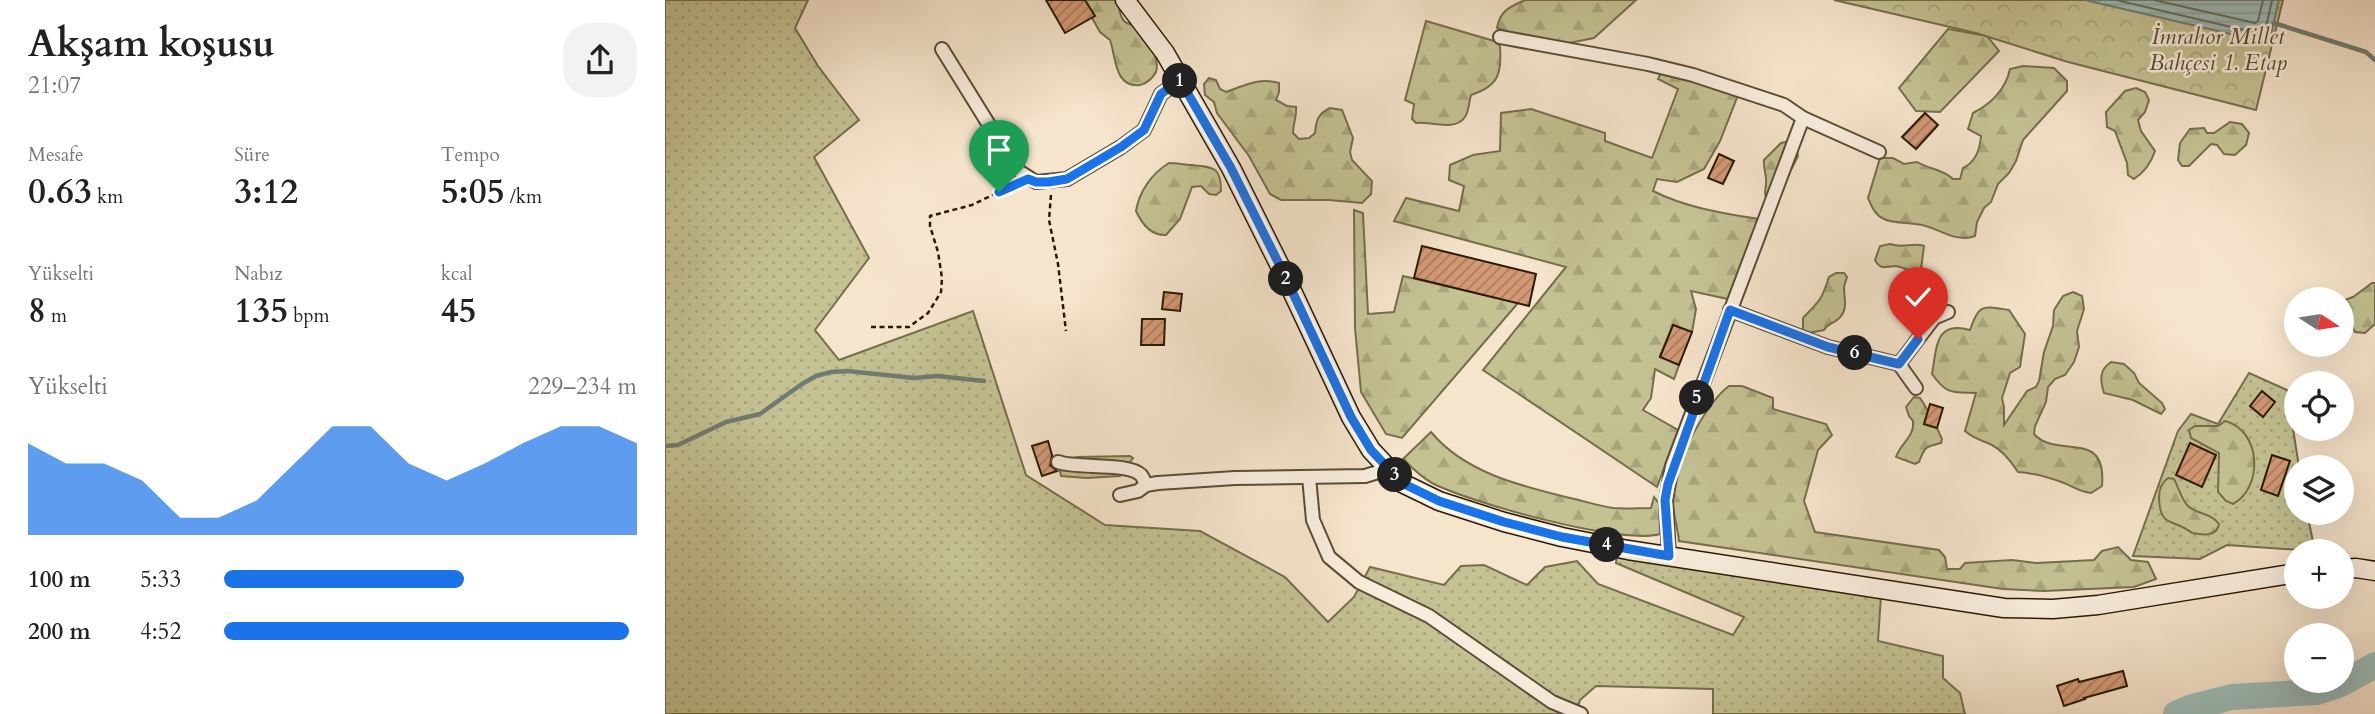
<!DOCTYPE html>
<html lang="tr">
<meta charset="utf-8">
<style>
:root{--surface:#fff;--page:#f2f2f2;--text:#222;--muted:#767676;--accent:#1a73e8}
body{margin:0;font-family:Cardo,serif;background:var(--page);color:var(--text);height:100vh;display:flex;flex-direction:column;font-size:26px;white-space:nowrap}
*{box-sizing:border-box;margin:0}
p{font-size:23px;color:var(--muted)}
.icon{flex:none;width:38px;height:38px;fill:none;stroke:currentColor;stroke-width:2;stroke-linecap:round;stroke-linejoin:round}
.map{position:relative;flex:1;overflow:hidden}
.details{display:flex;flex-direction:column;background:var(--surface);width:665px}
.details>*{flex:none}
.needle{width:46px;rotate:102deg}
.buttons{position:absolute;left:1619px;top:287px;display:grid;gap:14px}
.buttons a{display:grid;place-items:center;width:70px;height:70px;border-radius:50%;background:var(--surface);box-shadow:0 7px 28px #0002;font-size:35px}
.pin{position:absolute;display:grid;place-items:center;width:60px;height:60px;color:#fff;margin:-72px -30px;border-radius:50% 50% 50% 0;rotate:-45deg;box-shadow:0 0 7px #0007}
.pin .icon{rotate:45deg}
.km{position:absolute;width:35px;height:35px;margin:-18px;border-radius:50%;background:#222;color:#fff;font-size:19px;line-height:35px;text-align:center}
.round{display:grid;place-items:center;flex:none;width:74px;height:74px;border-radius:28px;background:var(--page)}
.head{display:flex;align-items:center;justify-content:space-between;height:119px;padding:0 28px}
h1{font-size:38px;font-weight:800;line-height:52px}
.figures{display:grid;grid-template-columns:repeat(3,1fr);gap:10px;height:119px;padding:7px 28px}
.figures div{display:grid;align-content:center}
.figures b{font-size:35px;font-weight:800}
.figures small{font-size:19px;font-weight:400}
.figures p{font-size:19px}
.chart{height:196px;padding:14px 28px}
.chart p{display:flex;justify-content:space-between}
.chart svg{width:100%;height:126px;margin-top:7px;fill:var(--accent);opacity:.7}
ul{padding:0 28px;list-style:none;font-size:23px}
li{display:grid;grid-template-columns:112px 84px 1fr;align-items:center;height:52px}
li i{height:18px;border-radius:9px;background:var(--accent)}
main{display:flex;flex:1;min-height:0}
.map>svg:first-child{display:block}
</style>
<main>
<section class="details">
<div class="head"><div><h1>Akşam koşusu</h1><p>21:07</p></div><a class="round"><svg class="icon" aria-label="share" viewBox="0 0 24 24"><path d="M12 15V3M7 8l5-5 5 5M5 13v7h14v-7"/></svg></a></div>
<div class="figures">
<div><p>Mesafe</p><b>0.63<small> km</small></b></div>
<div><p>Süre</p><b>3:12</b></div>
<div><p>Tempo</p><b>5:05<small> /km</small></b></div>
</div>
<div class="figures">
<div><p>Yükselti</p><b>8<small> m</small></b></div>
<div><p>Nabız</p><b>135<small> bpm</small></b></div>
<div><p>kcal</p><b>45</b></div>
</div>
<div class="chart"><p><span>Yükselti</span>229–234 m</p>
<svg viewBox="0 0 160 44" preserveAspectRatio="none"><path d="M0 44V12L10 19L20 19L30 25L40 38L50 38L60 32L70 19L80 6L90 6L100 19L110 25L120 19L130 12L140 6L150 6L160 12V44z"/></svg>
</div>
<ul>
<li><b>100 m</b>5:33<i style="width:58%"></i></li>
<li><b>200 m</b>4:52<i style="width:98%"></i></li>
</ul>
</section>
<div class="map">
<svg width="1710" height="714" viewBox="0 0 1710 714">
<defs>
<pattern id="grass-dots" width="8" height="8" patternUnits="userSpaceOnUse" patternTransform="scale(1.75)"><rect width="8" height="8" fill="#c4c293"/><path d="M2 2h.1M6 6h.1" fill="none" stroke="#a8a67d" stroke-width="1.8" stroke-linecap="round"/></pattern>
<pattern id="forest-firs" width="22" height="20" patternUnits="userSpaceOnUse" patternTransform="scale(1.75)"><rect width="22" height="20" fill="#c4c293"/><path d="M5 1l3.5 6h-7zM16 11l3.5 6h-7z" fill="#a8a67d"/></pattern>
<pattern id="park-crowns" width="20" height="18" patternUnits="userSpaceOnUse" patternTransform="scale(1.75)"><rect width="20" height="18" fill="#c4c293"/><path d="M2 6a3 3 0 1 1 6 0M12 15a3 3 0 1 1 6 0" fill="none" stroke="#a8a67d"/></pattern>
<pattern id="water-rules" width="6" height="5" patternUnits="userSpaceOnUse" patternTransform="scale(1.75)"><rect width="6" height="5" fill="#9dbebc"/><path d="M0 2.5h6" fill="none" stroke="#87a3a0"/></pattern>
<pattern id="building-hatch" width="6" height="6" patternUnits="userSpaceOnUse" patternTransform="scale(1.75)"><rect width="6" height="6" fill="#d39975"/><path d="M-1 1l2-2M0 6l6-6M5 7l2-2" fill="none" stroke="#ab7c5e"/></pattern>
</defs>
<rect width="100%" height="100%" fill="#f6e5cd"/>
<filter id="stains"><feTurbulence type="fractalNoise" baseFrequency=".00286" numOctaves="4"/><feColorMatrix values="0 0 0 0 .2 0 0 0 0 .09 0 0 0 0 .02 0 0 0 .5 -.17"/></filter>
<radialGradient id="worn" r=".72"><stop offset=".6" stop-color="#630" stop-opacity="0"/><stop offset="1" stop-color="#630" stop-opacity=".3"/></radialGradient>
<g fill="url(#grass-dots)" stroke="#766e4b" stroke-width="2">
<path d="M0,0H143L130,28L153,66L194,120L149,157L204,258L150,330L174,360L308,311L361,475L440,525L535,531L620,577L663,622L689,597L705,567L779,585L796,566L819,565L862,585L880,567L912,561L933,584L1068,635L1079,617L951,563L952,555L1216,595L1213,641L1278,656V678L1295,693L1300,714H1048V689L931,686L915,700L911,714H0Z"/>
<path d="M1584,373L1622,390L1634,467H1631V513H1642L1650,551L1562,545L1535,559L1468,556L1513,431L1526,414L1553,424Z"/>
</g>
<g fill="url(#forest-firs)" stroke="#766e4b" stroke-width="2">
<path d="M417,0H454C454,7 454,15 459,21C463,25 469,24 473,28C483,36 495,59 491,72C488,78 481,84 475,85C449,88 451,56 445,40L435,32Z"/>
<path d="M860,0H971L929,38L899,44L878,42L832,28C835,10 845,7 860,0Z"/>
<path d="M761,21L829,41L835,46C837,73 834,86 806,95C804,101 804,112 800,117C790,132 765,121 751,123L747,119L749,104L740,100Z"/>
<path d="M1283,29L1322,36L1334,51L1275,112L1251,111L1234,88Z"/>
<path d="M1358,66L1389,68L1402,81V91L1358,140L1351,161L1344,173L1333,184L1326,202L1319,208L1312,222L1310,236C1291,243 1275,229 1257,225C1245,222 1230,224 1219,219C1210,215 1207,207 1203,198L1215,158H1228L1239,164L1252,162C1264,169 1279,170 1288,179H1295L1298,168C1311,162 1315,149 1316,136L1303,129L1308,113C1326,104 1341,89 1345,69Z"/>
<path d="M996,73L1029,80L1073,95L1055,141L1039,169L1012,182L992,179L988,191C1022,208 1057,213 1094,219L1063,299L1026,291L1031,309L1027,332L1008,325L995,356L1014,365L1009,379L990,369L986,398L978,410L1013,430L992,487L818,370L901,267L729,221L741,198L794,211L799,186L784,180L785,165L808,155L835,151L836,113L866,109L940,133V141L987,158L1013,89L993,79Z"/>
<path d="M544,78L551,80L555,89L561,92C578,86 595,77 614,83V92L611,100L622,106L631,107C632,116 628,124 628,133L634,139L644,138L650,133C651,120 653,114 665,108L677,110L688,138L685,152L687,160L707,181L706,194L697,203L664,200H616L605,194L584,156L552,113L549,102L540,95L539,84Z"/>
<path d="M1471,88L1480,92L1484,100L1480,112L1473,120L1476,131L1490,151C1486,163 1480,172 1469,179L1463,175L1462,163L1450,131L1442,127L1441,112L1460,91Z"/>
<path d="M1565,122L1577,124L1584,133L1581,145L1570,155L1559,154L1552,145L1546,144L1524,166H1517L1513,160L1515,143L1525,129L1539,128L1542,133H1549Z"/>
<path d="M1125,141L1131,145L1133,156L1127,168L1102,200C1098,192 1101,191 1101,183C1102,175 1098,168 1099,160L1116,143Z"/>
<path d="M504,163C512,163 520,165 527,165C549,167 556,167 556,191L551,195L544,194L536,186L527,187L515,219L501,235C486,236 477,224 471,211C474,192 487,173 504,163Z"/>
<path d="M689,210L698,213L703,314L729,312L738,276L853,303L737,438L721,434L696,392L690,328Z"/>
<path d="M1225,244C1239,249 1247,242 1259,246L1256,269L1262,286L1256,301L1248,299L1250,282L1249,273C1243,270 1238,267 1231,266C1221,266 1216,271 1210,260L1215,246Z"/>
<path d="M1171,273H1179L1182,277C1181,281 1179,284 1179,288C1179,299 1184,311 1172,320C1167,324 1163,323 1159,330L1143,333L1138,331V318C1156,299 1156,301 1164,277Z"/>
<path d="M1707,283H1710V324L1700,333L1690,332L1683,318L1677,317V301L1688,297Z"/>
<path d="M1408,292L1417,296L1419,309L1412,331L1414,347L1409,362L1400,375L1390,379L1383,387L1381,402L1370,426L1369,434C1392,460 1442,427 1437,486L1426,493C1415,492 1409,487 1399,483C1383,477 1369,473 1353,472C1346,461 1336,449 1325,444C1315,440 1308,438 1300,431L1311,393C1287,392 1282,395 1267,374C1272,347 1270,320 1305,330C1314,303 1318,306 1344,310L1360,334L1355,367L1345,373L1337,398L1339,407V425L1362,391L1371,387L1374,381L1379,352L1388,326L1389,310L1398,296Z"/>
<path d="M1446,362L1459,364L1469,373L1474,383L1497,403L1500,409L1496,414L1468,400L1439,393C1435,380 1434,370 1446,362Z"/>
<path d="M1064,386H1077L1108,398V409L1161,424L1167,435L1153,450L1139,501L1150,532L1274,550L1280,557L1282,569H1295L1300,563L1347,560L1372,563L1429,560L1437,551L1453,547L1466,560L1483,562L1491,579L1469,587L1379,591L1338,589L1014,541C1012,524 1005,503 1008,486C1011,460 1043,401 1064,386Z"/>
<path d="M1249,397L1255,398L1263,411L1259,424L1272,428L1277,439L1276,443C1260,447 1260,446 1254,462L1250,464L1231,457C1236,442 1250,437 1248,421L1244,416L1241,407Z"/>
<path d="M1560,421C1596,430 1599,487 1568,504L1561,501L1553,492L1554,453L1526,438L1524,430L1530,426H1553Z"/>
<path d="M766,432C800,473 856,486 905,498C919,501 934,506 948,508C960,509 973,508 986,508L989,497L994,503L995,534C956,545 806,503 767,483C756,477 747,468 738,459Z"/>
<path d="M465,456L468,458L455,476L422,478L396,476L395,471L405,459L412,457Z"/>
<path d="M1503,478L1509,479C1514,488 1516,499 1523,506C1533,515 1545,512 1554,524C1552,537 1537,535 1527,533C1509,518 1495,529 1494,498C1494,489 1496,483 1503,478Z"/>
</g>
<path fill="url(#park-crowns)" stroke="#766e4b" stroke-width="2" d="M1169,0H1618L1591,110L1403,62L1311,33Z"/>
<path fill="url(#water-rules)" stroke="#6f7c72" stroke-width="2" d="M1420,0H1614L1604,43Z"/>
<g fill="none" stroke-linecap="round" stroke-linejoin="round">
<g stroke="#636c60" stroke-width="2">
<path d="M1451,0L1596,34L1600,32L1607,0"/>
<path d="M1489,0L1590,23L1593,21L1598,0"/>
</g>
<g stroke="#6f7c72" stroke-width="4.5">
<path d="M1609,23L1701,52L1710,60"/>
<path d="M0,446L13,445L61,422L95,414L137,384L151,376L166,372L182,371L249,378L272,376L319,381"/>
</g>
<path stroke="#9dbebc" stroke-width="26" d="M1511,714L1527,707L1567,697L1652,692L1676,684L1710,665"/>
</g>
<g fill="url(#building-hatch)" stroke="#291a03" stroke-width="2">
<path d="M381,0H420L430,16L400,33Z"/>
<path d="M1260,113L1273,125L1251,149L1237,137Z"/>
<path d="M1054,154L1069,161L1058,184L1043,178Z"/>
<path d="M757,246L871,274L864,306L749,278Z"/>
<path d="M499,292L517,294L515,311L497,309Z"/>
<path d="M477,319H500L499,345H476Z"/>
<path d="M1008,325L1027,332L1014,365L995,357Z"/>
<path d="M1597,391L1610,402L1598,417L1585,406Z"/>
<path d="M1265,404L1278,408L1272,428L1259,424Z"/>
<path d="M383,441L387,455L385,465L392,471L377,476L367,446Z"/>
<path d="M1525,443L1551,455L1537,487L1511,475Z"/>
<path d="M1607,455L1625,461L1613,496L1596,490Z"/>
<path d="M1458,671L1462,686L1419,698L1420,699L1399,706L1392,686L1413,679L1414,682Z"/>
</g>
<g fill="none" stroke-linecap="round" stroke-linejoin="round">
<defs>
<g id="street">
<path d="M835,37L983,64L1028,75L1119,105L1138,118L1214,152"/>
<path d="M277,49L352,170L371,182L402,179L456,147L479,130L496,94L515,80"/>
<path d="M1065,310L1163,347L1234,364"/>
<path d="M1251,388L1234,364L1269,318L1283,312"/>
<path d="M393,462C412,469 462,462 476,475C478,477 479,481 481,485"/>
<path d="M644,477L648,520L664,557L694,582L764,616L887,702L916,714"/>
<path d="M455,495L473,491L481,485L493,483L570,478L700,476L723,469"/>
<path d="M1004,556L1001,500L1007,466L1138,118"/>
</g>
<g id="secondary">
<path d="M460,0L500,53L566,168L619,274L686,417L706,450L737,483L774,501L839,522L897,537L963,550L1339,608L1388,609L1433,605L1631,573"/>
<path d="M1676,569L1691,568L1710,571"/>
</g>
</defs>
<use href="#street" stroke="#5c4d36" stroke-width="16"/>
<use href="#secondary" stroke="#291a03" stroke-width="21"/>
<g stroke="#291a03" stroke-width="2.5" stroke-dasharray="5 3.5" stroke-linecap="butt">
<path d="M386,195L384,220L393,264L401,331"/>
<path d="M206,327H244L263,313L276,292L277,278L273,252L265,226V216L307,205L350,184"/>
</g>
<use href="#street" stroke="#f9eede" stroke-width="12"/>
<use href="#secondary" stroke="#f9eede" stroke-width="18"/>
</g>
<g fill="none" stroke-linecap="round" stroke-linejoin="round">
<defs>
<path id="route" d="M334,192L363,179L371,182H383L402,179L456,147L479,130L496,94L515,80L566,168L619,274L686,417L706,450L737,483L774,501L839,522L897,537L1004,556L1000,500L1003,484L1065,310L1163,347L1234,364L1253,339"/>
</defs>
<use href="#route" stroke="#fff" stroke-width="14"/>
<use href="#route" stroke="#1a73e8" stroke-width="9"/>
</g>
<g text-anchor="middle" stroke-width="5" stroke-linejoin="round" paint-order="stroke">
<g font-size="23" font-style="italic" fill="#584c2e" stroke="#f9eede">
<text x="1553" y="44">İmrahor Millet<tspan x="1553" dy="26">Bahçesi 1. Etap</tspan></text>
</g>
</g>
<rect width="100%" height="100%" filter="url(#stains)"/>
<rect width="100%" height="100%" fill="url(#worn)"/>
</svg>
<div class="buttons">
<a><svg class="needle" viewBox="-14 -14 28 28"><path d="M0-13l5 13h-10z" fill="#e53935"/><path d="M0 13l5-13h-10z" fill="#767676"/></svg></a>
<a><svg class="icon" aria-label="locate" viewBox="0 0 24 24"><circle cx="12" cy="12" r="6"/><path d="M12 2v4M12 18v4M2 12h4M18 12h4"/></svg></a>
<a><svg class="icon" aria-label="layers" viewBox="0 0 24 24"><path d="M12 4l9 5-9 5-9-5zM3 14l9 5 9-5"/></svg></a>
<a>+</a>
<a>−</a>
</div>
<div class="pin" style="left:334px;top:192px;background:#1e9e55"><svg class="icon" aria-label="arrive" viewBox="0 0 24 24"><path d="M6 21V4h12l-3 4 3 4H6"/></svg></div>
<div class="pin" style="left:1253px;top:339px;background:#d93025"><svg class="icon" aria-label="check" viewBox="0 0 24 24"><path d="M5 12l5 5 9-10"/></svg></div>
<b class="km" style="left:515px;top:81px">1</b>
<b class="km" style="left:621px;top:279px">2</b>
<b class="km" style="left:730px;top:475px">3</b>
<b class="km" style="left:942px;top:545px">4</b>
<b class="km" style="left:1032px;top:398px">5</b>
<b class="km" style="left:1190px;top:353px">6</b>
</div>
</main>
